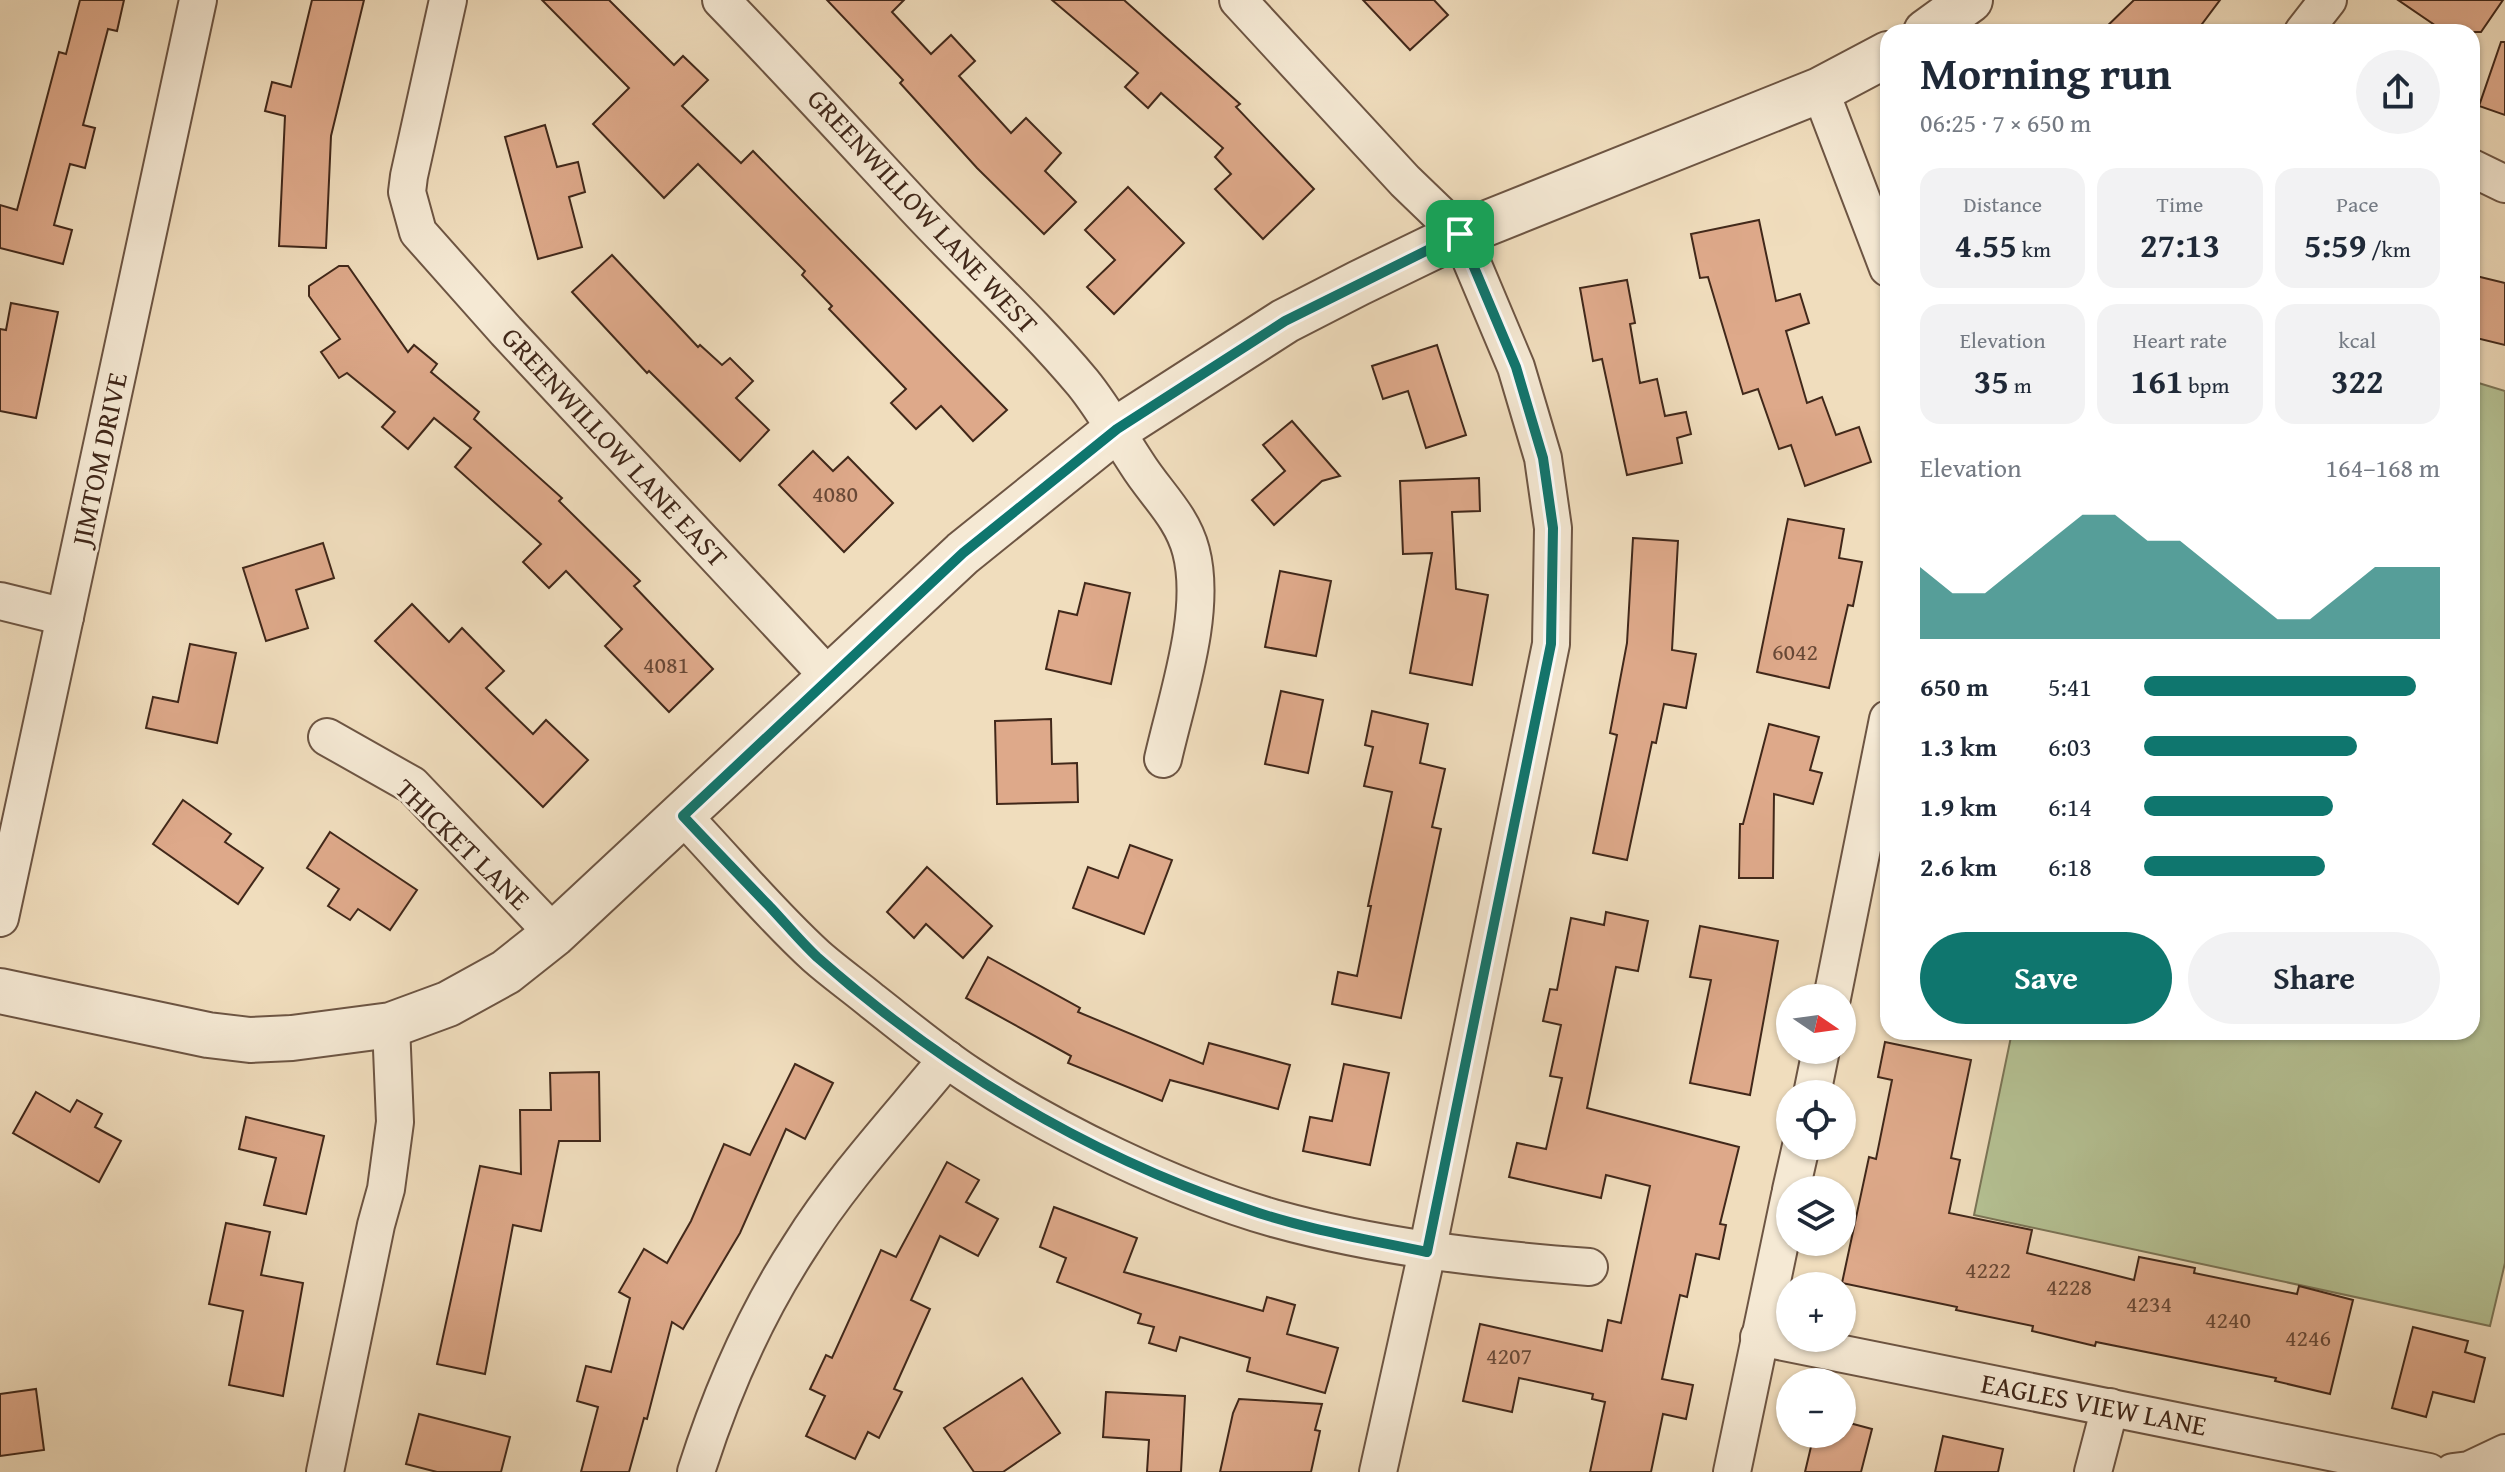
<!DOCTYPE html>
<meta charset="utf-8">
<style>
:root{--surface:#fff;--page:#f2f2f3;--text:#1f2937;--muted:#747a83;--accent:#0f766e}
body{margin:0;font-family:"Gentium Book Plus",serif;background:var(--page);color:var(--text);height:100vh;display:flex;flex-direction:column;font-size:30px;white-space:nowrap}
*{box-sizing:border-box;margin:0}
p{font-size:26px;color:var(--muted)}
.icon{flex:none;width:44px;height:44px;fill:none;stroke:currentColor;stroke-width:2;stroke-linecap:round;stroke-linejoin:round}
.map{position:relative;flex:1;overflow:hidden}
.drawer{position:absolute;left:1880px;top:24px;width:600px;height:1016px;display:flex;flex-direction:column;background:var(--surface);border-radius:24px;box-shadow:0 2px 6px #0004}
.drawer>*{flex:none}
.needle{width:52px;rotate:103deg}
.buttons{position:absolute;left:1776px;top:984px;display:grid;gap:16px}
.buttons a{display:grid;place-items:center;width:80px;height:80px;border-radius:50%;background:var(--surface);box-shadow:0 2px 6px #0004;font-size:40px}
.pin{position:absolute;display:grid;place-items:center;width:68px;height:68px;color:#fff;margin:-34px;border-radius:16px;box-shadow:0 4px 12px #0006}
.round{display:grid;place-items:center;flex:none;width:84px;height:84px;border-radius:42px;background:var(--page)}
.headline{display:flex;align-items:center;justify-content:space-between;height:136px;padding:0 40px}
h1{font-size:44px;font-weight:800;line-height:60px}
.metrics{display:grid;grid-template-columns:repeat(3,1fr);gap:12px;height:136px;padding:8px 40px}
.metrics div{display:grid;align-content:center;border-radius:20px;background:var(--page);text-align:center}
.metrics b{font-size:34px;font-weight:800}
.metrics small{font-size:22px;font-weight:400}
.metrics p{font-size:22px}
.chart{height:224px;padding:16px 40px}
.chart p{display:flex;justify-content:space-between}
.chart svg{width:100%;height:144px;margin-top:8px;fill:var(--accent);opacity:.7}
.action{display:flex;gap:16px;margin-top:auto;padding:16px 40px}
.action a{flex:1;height:92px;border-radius:48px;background:var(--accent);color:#fff;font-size:32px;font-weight:800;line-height:92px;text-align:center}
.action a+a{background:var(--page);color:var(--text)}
ul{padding:0 40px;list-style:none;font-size:26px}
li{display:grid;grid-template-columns:128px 96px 1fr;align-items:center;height:60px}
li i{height:20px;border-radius:10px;background:var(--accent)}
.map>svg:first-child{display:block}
</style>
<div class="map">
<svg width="2505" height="1472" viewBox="0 0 2505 1472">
<rect width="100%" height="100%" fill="#f0ddbd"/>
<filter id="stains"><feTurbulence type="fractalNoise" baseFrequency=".0025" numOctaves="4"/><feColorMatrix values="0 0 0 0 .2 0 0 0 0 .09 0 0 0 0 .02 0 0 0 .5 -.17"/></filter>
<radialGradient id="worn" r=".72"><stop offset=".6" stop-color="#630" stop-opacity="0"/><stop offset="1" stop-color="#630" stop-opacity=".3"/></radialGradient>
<path fill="#b5c294" stroke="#7b7557" stroke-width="2" d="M2472,381L2505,391V1263L2490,1326L1974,1215L2012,1032H2472Z"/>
<g fill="#dea98a" stroke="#41281a" stroke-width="2">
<path d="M80,0H124L117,31L108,29L83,125L95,128L85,168L70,164L54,225L72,230L63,264L0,248V205L17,210L59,52L66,54Z"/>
<path d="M312,0H364L331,136L326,248L279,246L285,116L265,111L272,82L291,87Z"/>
<path d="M542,0H609L674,65L683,56L708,80L682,106L741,163L753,151L1007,410L973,441L941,406L916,429L891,403L906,389L829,309L832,306L802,275L805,271L698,164L664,198L593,124L629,88Z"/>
<path d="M827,0H904L892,12L931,54L951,35L975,61L959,76L1011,133L1026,118L1061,153L1045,171L1076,202L1044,234L977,168L900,83L903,80Z"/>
<path d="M1052,0H1124L1240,104L1236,107L1314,189L1263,239L1215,189L1231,174L1215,157L1223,148L1161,93L1148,108L1125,87L1138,73Z"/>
<path d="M1363,0H1434L1448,15L1410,50Z"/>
<path d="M2134,0H2220L2196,32H2101Z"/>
<path d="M2398,0H2503L2481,32H2445Z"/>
<path d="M2501,42H2505V115L2479,106Z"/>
<path d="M545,125L557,167L578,162L585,192L569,197L582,247L538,259L505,137Z"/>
<path d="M1128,187L1184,243L1114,314L1087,287L1115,260L1085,230Z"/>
<path d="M1759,220L1776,301L1800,294L1809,323L1786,331L1807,403L1822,397L1836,435L1859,427L1871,462L1805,486L1791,445L1779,449L1758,389L1743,394L1708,277L1700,278L1691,234Z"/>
<path d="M612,255L698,347L700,345L722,365L730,358L753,381L736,398L769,430L740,461L649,371L647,373L572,292Z"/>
<path d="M339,266H348L408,352L414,345L437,364L431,372L479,412L474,419L562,498L559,501L640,581L634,586L713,669L669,712L605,646L622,629L566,571L549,588L523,562L541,544L455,467L471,448L434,418L408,449L382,427L395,412L347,373L339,378L321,352L340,339L309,296V286Z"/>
<path d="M2472,275L2505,283V345L2472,337Z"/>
<path d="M1627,280L1635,323L1630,324L1640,383L1657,379L1665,416L1686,412L1691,434L1677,438L1682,463L1627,475L1602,359L1593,361L1580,288Z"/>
<path d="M11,303L58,312L36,418L0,411V329L6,330Z"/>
<path d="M1437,345L1466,435L1426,448L1408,391L1383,399L1372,366Z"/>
<path d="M1292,421L1340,476L1322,481L1274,525L1252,500L1285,471L1263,445Z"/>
<path d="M813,451L833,471L848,457L893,503L844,552L779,485Z"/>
<path d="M1479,478L1480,511L1452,512L1456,589L1488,595L1472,685L1410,673L1432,553L1403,554L1400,481Z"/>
<path d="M1788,519L1844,529L1839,558L1862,562L1853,606L1848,605L1829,688L1757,672Z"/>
<path d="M1633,538L1678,541L1672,650L1696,654L1686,708L1664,704L1656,743L1652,742L1627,860L1593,853L1617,735L1610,733L1627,643Z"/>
<path d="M323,543L334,578L296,590L308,628L266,641L243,568Z"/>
<path d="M1280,571L1331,581L1316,656L1265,647Z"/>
<path d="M1085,583L1130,593L1111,684L1046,669L1059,611L1077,615Z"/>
<path d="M412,604L449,642L462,628L504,671L486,688L533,734L546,720L588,760L543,807L375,641Z"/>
<path d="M190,644L236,653L217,743L146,728L153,697L178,702Z"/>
<path d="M1281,691L1323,700L1308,773L1265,764Z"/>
<path d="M1372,711L1428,724L1420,763L1445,769L1432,827L1441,829L1401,1018L1332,1004L1338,972L1357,976L1371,906H1368L1392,792L1364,786L1373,747L1365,745Z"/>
<path d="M1051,719L1052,764L1077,763L1078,802L997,804L995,721Z"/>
<path d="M1769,724L1819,737L1810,770L1822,773L1813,804L1774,794L1773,878H1739L1740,824H1743Z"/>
<path d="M183,800L231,834L225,842L263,868L238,904L153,844Z"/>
<path d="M330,832L417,890L390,930L358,909L350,920L328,906L339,889L307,868Z"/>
<path d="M1130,845L1172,860L1144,934L1073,908L1088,867L1118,878Z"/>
<path d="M927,867L992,926L963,958L926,924L914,938L887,912Z"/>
<path d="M1606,912L1648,921L1638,971L1616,967L1587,1108L1739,1147L1720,1224L1726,1225L1719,1259L1696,1254L1687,1297L1680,1295L1662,1379L1693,1385L1686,1419L1663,1414L1651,1472H1590L1605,1402L1592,1399L1593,1394L1519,1378L1512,1412L1463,1401L1480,1324L1602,1351L1608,1320L1621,1323L1650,1186L1606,1175L1601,1198L1509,1177L1517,1143L1546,1149L1562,1078L1550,1076L1561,1025L1543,1021L1550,989L1557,990L1571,918L1604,925Z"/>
<path d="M1700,926L1778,941L1750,1095L1690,1083L1711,980L1690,977Z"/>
<path d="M988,957L1080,1008L1078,1012L1203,1064L1209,1043L1290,1065L1278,1109L1170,1080L1162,1101L1068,1063L1071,1056L966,998Z"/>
<path d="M1885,1042L1971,1060L1951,1158L1960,1160L1949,1213L2032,1230L2027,1253L2134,1280L2139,1257L2195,1268L2194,1273L2297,1294L2299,1286L2353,1300L2330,1394L2275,1381L2276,1378L2096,1342L2095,1346L2032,1331L2033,1326L1956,1310L1957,1307L1842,1283L1869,1157L1876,1159L1892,1080L1878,1077Z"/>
<path d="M795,1064L833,1083L805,1139L786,1129L740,1233L683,1329L672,1322L647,1419L644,1418L629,1472H581L598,1407L577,1401L586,1366L611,1372L630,1298L619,1292L644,1249L667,1263L691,1221L724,1144L750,1155Z"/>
<path d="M1344,1064L1389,1073L1370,1165L1303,1151L1310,1117L1332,1121Z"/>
<path d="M599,1072L600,1141H559L541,1231L513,1225L485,1374L437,1364L480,1166L521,1174L520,1110H551L550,1073Z"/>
<path d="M36,1092L70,1112L77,1100L102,1114L95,1127L121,1141L99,1182L13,1133Z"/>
<path d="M246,1117L324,1136L306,1214L264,1205L276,1158L239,1149Z"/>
<path d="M947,1162L979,1180L966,1202L998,1219L978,1256L940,1236L911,1300L930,1309L894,1389L902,1392L879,1438L868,1432L855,1459L806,1436L825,1396L810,1389L826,1355L832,1358L881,1250L896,1257Z"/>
<path d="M1054,1207L1137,1238L1124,1272L1263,1311L1267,1297L1295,1305L1287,1334L1338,1348L1325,1393L1247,1371L1250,1358L1180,1337L1176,1351L1149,1343L1154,1327L1138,1323L1141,1314L1057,1282L1066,1258L1040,1247Z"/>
<path d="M226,1223L270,1232L261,1275L303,1283L283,1396L229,1385L243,1311L209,1304Z"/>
<path d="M2413,1327L2468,1341L2465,1352L2485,1358L2474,1402L2433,1392L2426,1417L2392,1408Z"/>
<path d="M1022,1378L1060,1433L1003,1472H974L944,1428Z"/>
<path d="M36,1389L44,1450L0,1456V1394Z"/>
<path d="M1106,1392L1185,1396L1181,1472H1147L1149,1440L1103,1437Z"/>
<path d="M1239,1399L1322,1404L1315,1430L1320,1431L1311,1472H1220L1233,1413Z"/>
<path d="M419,1414L510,1437L501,1472H437L406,1464Z"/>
<path d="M1842,1421L1872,1429L1861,1472H1805L1814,1434H1842Z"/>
<path d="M1943,1436L2003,1449L1998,1472H1935Z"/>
</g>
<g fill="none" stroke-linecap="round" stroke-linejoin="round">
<defs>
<g id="minor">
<path d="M448,0L409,176L407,192L418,232L506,331L830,678"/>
<path d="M721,0C787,68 851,138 916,208C971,267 1031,321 1083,383C1104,409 1119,437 1137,464C1155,493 1182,516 1191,551C1207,612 1177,697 1163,759"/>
<path d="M1238,0L1405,181L1460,234L1516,367L1543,458L1553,528L1551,644L1427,1252L1378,1472"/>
<path d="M2303,32L2328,0"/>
<path d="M1820,90L1888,268"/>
<path d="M2472,168L2505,184"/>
<path d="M0,601L65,617"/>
<path d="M327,737L412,785L554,934"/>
<path d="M683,816C727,862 769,913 816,956C834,972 854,986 872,1001C904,1026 935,1052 968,1074C1053,1131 1176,1190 1273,1218C1377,1247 1482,1259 1589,1267"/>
<path d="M0,918L198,0"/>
<path d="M1832,998L1888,719"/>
<path d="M1812,1094L1821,1050"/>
<path d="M1791,1190L1801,1146"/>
<path d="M1759,1337L2429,1472"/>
<path d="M325,1472L376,1225L386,1189L395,1122L391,1025"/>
<path d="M696,1472C721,1393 755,1315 800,1246C842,1179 897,1120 947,1059"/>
<path d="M1732,1472L1790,1195"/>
<path d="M2093,1472L2110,1407"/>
<path d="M2453,1472L2469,1470L2505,1453"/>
</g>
<g id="tertiary">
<path d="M1926,32L1970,0"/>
<path d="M0,991L208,1035L250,1040L292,1038L391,1025L448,1004L506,972L554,934L963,553L1117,429L1285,321L1359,283L1460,234L1820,90L1888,54"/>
</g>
</defs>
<use href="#minor" stroke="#6d5543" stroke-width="40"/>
<use href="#tertiary" stroke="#6d5543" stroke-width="48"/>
<use href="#minor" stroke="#f5e9d4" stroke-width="36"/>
<use href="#tertiary" stroke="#f5e9d4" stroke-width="44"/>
</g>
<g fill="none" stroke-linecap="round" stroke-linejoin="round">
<defs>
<path id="route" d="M1460,234L1516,367L1543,458L1553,528L1551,644L1427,1252C1366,1239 1303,1229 1244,1208C1086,1154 942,1067 817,957C801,942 786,924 771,908C742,878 712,847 683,816L963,553L1117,429L1285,321Z"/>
</defs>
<use href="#route" stroke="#fff" stroke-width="16"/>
<use href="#route" stroke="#0f766e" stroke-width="10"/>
</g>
<g text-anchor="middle" stroke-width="6" stroke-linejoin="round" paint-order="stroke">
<g font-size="24" fill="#684836">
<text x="835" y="502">4080</text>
<text x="1795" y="660">6042</text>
<text x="666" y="673">4081</text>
<text x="1988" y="1278">4222</text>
<text x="2069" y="1295">4228</text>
<text x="2149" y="1312">4234</text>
<text x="2228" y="1328">4240</text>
<text x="2308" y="1346">4246</text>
<text x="1509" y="1364">4207</text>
</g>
<g font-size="28" fill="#41281a" stroke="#f5e9d4">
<text transform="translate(923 211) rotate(47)" y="10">GREENWILLOW LANE WEST</text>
<text transform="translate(615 447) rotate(47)" y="10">GREENWILLOW LANE EAST</text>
<text transform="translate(99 459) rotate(-78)" y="10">JIMTOM DRIVE</text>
<text transform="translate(463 844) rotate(44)" y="10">THICKET LANE</text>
<text transform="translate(2094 1404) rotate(11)" y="10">EAGLES VIEW LANE</text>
</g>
</g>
<rect width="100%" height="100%" filter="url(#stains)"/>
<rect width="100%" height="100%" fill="url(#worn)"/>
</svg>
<div class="buttons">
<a><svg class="needle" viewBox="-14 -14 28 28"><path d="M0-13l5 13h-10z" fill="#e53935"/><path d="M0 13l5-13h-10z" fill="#747a83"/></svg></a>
<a><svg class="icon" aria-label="locate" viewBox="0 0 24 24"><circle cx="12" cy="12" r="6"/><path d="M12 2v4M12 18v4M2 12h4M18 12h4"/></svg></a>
<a><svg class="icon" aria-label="layers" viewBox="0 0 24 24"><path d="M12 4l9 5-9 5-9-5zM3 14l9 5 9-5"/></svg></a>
<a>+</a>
<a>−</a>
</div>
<div class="pin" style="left:1460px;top:234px;background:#1e9e55"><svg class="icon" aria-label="arrive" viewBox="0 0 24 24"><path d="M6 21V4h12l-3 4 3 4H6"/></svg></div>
<section class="drawer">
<div class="headline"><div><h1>Morning run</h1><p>06:25 · 7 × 650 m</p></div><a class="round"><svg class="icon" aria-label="share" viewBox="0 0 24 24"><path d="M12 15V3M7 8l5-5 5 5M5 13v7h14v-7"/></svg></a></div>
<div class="metrics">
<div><p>Distance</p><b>4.55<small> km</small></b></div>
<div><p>Time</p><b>27:13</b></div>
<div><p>Pace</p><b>5:59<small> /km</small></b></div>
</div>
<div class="metrics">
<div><p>Elevation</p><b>35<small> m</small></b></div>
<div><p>Heart rate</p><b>161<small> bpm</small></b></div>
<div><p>kcal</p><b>322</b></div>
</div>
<div class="chart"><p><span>Elevation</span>164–168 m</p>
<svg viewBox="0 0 160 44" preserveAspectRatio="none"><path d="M0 44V22L10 30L20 30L30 22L40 14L50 6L60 6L70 14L80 14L90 22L100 30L110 38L120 38L130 30L140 22L150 22L160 22V44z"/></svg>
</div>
<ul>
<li><b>650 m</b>5:41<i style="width:92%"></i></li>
<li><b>1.3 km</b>6:03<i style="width:72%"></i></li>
<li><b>1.9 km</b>6:14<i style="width:64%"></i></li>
<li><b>2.6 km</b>6:18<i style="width:61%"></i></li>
</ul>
<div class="action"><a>Save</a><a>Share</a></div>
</section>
</div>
